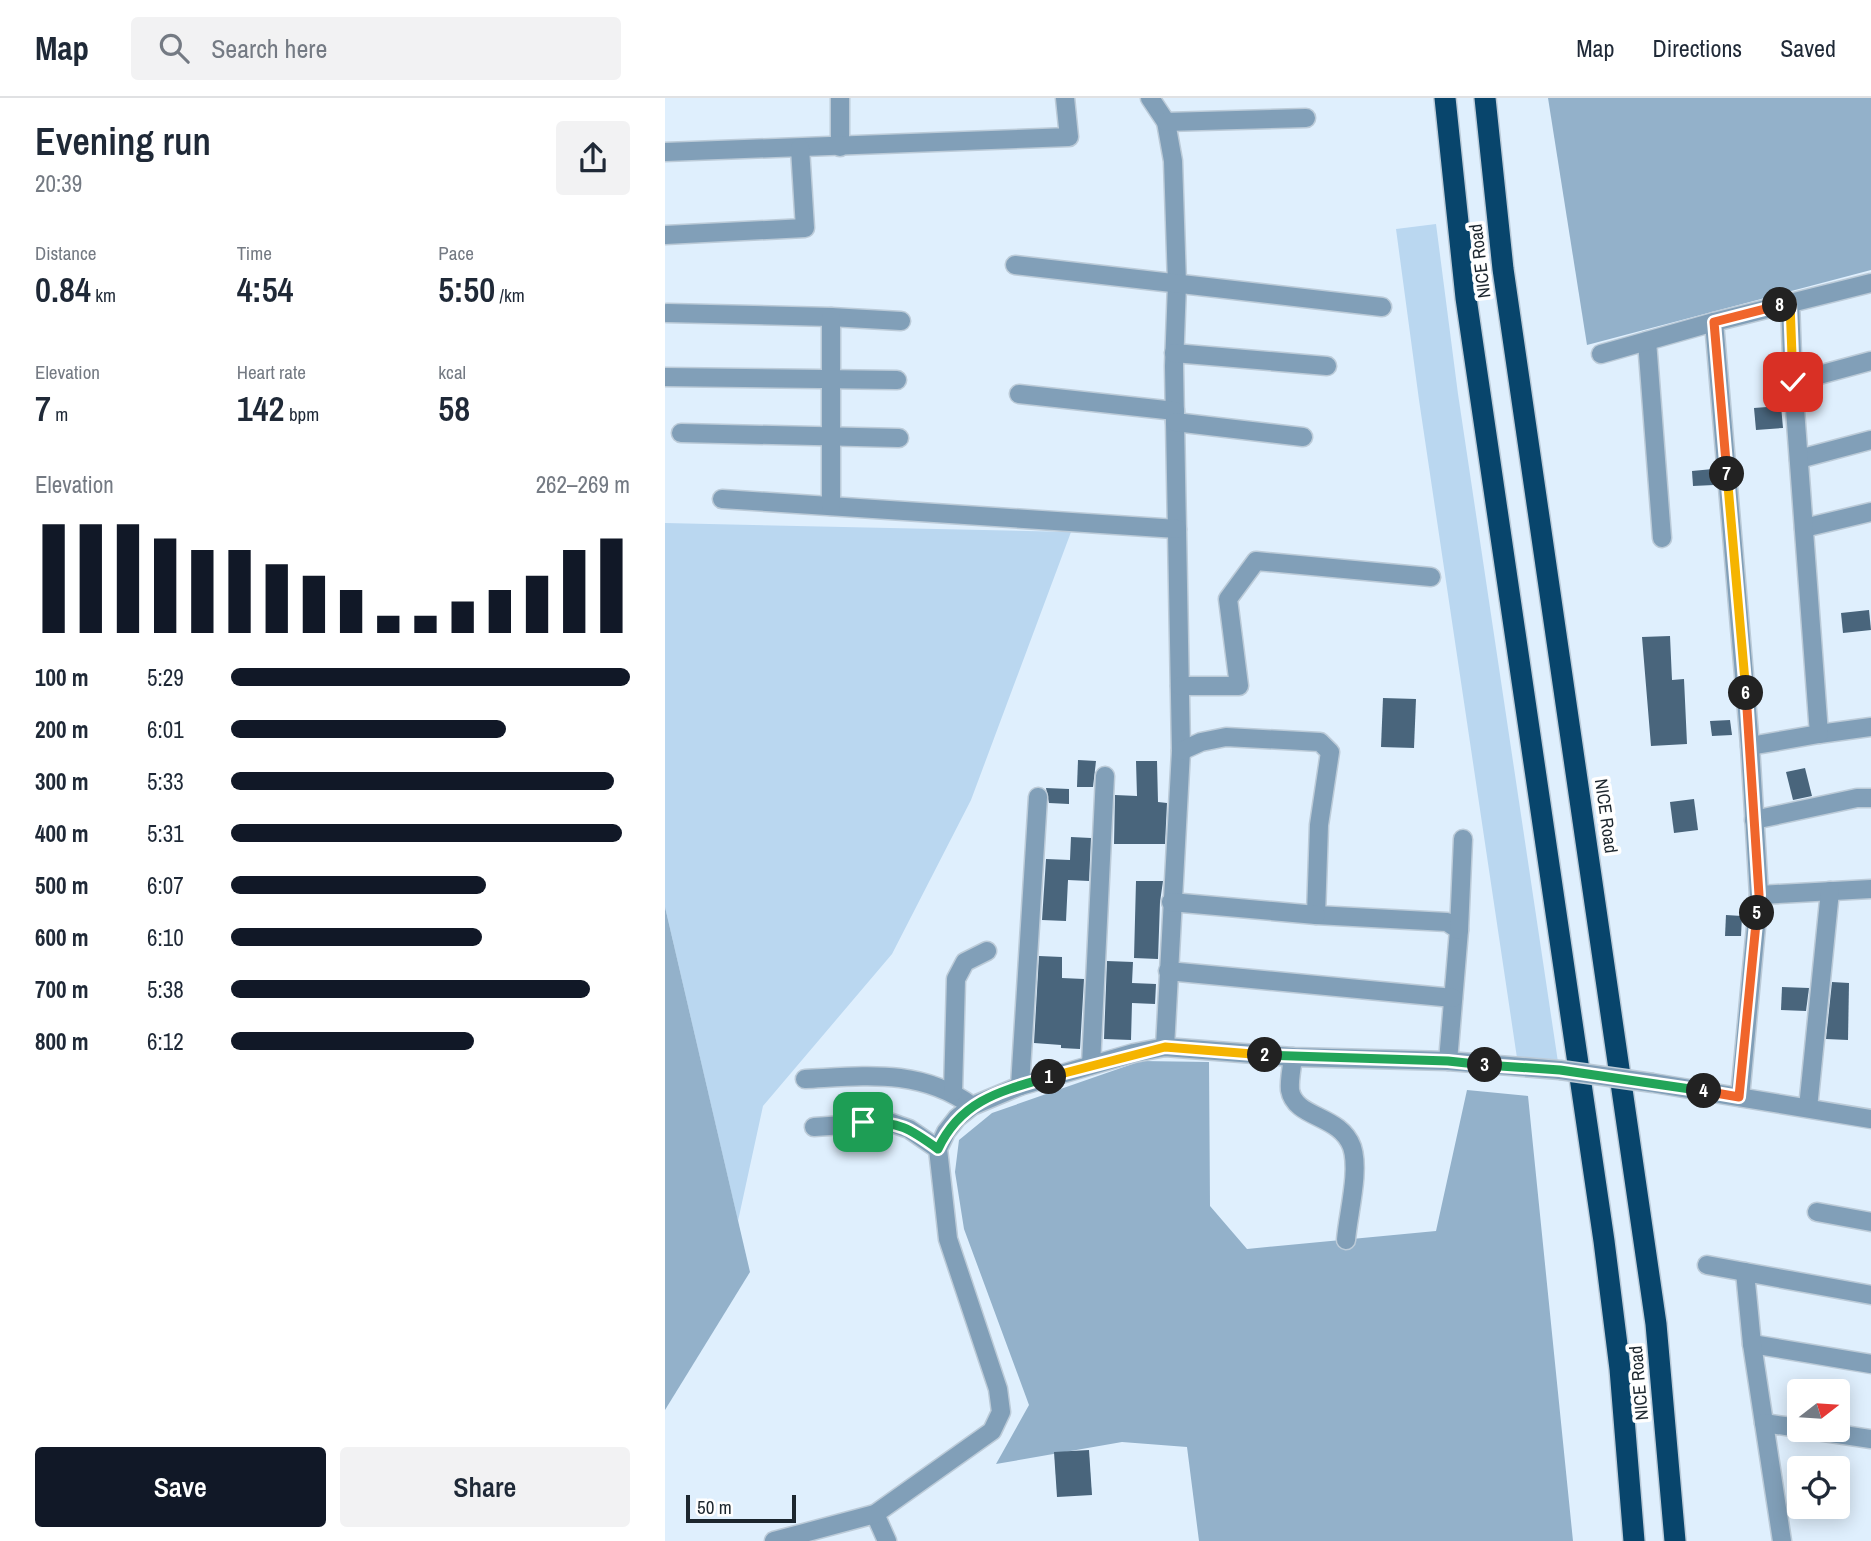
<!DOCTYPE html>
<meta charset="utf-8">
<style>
:root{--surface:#fff;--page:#f2f2f3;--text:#1f2937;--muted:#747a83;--line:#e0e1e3;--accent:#111827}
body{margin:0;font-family:"Archivo Narrow",sans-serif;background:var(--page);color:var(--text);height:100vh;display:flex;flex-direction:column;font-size:26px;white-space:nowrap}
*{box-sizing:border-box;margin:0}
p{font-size:23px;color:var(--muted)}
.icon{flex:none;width:38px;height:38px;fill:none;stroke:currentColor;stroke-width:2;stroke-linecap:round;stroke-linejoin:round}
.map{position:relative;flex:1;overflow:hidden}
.details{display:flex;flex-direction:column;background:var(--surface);width:665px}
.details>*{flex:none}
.needle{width:46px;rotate:73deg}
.buttons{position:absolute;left:1122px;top:1281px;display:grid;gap:14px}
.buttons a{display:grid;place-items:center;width:63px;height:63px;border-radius:7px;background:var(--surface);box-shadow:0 4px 18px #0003;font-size:35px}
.scale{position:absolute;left:21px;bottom:18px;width:110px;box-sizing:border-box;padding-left:7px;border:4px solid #1c262e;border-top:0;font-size:19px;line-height:24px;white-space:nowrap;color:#1c262e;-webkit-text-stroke:5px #fff;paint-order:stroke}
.pin{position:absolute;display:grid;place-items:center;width:60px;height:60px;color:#fff;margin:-30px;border-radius:14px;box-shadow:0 4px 10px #0006}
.km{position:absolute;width:35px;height:35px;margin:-18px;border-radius:50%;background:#222;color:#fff;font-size:19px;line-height:35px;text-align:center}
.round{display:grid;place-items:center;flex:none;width:74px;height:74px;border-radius:7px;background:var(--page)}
.summary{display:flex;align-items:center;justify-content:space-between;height:119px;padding:0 35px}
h1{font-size:38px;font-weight:600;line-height:52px}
.metrics{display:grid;grid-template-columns:repeat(3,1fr);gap:10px;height:119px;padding:7px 35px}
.metrics div{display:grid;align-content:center}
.metrics b{font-size:35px;font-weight:600}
.metrics small{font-size:19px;font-weight:400}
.metrics p{font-size:19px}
.chart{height:196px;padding:14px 35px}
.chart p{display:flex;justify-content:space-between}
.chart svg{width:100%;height:126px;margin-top:7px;stroke:var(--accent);stroke-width:6}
.button{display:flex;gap:14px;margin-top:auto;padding:14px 35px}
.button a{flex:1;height:80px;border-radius:7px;background:var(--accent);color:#fff;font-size:28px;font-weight:600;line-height:80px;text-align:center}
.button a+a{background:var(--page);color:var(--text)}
ul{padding:0 35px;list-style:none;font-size:23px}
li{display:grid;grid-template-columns:112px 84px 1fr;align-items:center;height:52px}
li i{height:18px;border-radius:9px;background:var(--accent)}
header{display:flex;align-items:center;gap:42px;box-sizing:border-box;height:98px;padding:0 35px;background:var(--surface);border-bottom:2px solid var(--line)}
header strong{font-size:33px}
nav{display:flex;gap:38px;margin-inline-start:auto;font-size:24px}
.search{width:490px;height:63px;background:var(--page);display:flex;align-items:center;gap:18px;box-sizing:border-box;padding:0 24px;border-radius:7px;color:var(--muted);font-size:26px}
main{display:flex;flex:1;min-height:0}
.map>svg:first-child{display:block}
</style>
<header>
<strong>Map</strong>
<div class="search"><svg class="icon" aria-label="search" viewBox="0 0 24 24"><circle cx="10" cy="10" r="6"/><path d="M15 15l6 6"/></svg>Search here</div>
<nav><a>Map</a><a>Directions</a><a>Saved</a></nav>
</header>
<main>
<section class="details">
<div class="summary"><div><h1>Evening run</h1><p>20:39</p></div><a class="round"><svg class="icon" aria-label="share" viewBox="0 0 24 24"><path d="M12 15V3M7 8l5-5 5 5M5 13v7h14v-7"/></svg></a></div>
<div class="metrics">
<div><p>Distance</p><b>0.84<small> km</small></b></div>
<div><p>Time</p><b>4:54</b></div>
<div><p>Pace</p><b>5:50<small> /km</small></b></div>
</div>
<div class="metrics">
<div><p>Elevation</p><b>7<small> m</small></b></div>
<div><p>Heart rate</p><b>142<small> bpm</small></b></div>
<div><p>kcal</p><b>58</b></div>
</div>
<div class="chart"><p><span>Elevation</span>262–269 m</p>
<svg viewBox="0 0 160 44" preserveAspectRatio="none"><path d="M5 44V6M15 44V6M25 44V6M35 44V11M45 44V15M55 44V15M65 44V20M75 44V24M85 44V29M95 44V38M105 44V38M115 44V33M125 44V29M135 44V24M145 44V15M155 44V11"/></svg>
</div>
<ul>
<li><b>100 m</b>5:29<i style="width:100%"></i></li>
<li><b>200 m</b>6:01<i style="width:69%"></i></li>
<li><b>300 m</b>5:33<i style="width:96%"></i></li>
<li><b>400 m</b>5:31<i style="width:98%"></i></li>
<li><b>500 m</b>6:07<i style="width:64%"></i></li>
<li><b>600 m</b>6:10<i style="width:63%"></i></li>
<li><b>700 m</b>5:38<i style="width:90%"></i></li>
<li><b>800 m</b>6:12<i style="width:61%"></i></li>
</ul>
<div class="button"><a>Save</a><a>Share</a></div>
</section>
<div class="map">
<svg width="1206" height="1443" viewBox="0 0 1206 1443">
<rect width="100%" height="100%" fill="#dfeffd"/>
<g fill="#bad7f0">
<path d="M771,126L793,296L893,964L852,960L754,302L731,131Z"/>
<path d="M0,425L406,434L306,702L227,856L98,1008L73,1123L0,809Z"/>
</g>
<g fill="#93b1ca">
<path d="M883,0H1206V172L922,247Z"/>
<path d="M0,809L85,1174L0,1312Z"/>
<path d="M476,963L544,964L545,1108L582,1151L771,1133L802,992L863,998L908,1443H534L522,1349L457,1344L331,1366L364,1307L299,1131L290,1074L294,1042L327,1015Z"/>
</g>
<g fill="#49657c">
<path d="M1116,308L1118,330L1091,332L1089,310Z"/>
<path d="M1048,371L1049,387L1028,388L1027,373Z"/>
<path d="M1204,512L1206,532L1178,535L1176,515Z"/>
<path d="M1005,538L1007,582L1019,581L1022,646L986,648L977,539Z"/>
<path d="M718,600L751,601L749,650L716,649Z"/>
<path d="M1065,622L1067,637L1047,638L1045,623Z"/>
<path d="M413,662L431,663L428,689H412Z"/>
<path d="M471,663H492L493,704L502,705L500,746H449L450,697L472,698Z"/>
<path d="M1140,670L1147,698L1128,702L1121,674Z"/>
<path d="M381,690L404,691V706L384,705Z"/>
<path d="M1029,701L1033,732L1009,735L1005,704Z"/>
<path d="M406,739L426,740L424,783L403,782L401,823L377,822L381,761L405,762Z"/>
<path d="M471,783H498L495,804L493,861L469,860Z"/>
<path d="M1061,817L1077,818L1076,838H1060Z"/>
<path d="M374,858L397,859V880L419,881L415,951L396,950V947L369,945Z"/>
<path d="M442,863L468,864L467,885L491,886L490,906L467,905L466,942L439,941Z"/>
<path d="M1167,884L1184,885L1183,942L1161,941Z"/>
<path d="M1117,889L1144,890L1141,913L1116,912Z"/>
<path d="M424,1352L427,1397L392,1399L389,1354Z"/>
</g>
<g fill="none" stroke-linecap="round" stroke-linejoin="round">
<defs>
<g id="minor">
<path d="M175,0V49"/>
<path d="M485,0L501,24L508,63L512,186L509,268L516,653L500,949"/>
<path d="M501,24L641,20"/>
<path d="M0,54L404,39L400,0"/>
<path d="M0,137L140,130L135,50"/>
<path d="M350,167L717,209"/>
<path d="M1125,205L1128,284L1206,263"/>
<path d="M2,215L166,219L236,223"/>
<path d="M982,243L997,440"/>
<path d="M509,255L662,268"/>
<path d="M936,256L1049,224"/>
<path d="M0,279L232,282"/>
<path d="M354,296L510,313"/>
<path d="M510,324L638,339"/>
<path d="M16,335L234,340"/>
<path d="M1134,361L1206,342"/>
<path d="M57,401L512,431"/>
<path d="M166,408V219"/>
<path d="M1139,430L1206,414"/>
<path d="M515,588H574L563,501L591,463L766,479"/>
<path d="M1154,636L1206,629"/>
<path d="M1085,648L1154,636L1128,284"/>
<path d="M516,653L536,644L561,639L655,644L665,654L654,727L651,817L782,824L794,832L783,963"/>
<path d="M1089,722L1192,700H1206"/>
<path d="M1094,797L1206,791"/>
<path d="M506,804L651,817"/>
<path d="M794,832L798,741"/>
<path d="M503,873L788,900"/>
<path d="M628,959C627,969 624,982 625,992C630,1021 675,1016 687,1049C695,1073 683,1116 681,1142"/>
<path d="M426,967L440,678"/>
<path d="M140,981C200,978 255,970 307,1008"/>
<path d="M355,988L373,699"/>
<path d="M288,994L291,881L300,864L322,853"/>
<path d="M1075,999L1094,797L1085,648L1049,224L1206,185"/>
<path d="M1143,1010L1165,793"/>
<path d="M149,1029L224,1024L244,1031L273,1051"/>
<path d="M1152,1114L1206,1124"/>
<path d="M1042,1167L1080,1174"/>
<path d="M1087,1246L1206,1266"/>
<path d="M1099,1325L1087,1246L1080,1174L1206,1197"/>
<path d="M1146,1332L1206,1341"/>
<path d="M210,1416L222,1443"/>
<path d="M1117,1443L1099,1325L1134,1330"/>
</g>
<g id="tertiary">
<path d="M988,985L1206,1021"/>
<path d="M109,1443L210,1416L327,1333L336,1314L333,1291L283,1141L273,1051L281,1034L292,1020L307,1008L355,988L469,955L500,949L628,959L783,963L895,972"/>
</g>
<g id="motorway">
<path d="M780,0L801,200L939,1143L955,1271L969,1443"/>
<path d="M820,0L838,171L991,1226L1010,1443"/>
</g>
</defs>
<use href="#minor" stroke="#bccbd8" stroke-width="21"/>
<use href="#tertiary" stroke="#bccbd8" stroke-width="21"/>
<use href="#motorway" stroke="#bccbd8" stroke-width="24"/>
<use href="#minor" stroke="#819fb8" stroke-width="18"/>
<use href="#tertiary" stroke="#819fb8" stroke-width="18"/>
<use href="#motorway" stroke="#08456c" stroke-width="21"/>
<defs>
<path id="tertiary-bridge" d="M895,972L988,985"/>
</defs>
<use href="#tertiary-bridge" stroke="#bccbd8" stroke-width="21" stroke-linecap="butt"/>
<use href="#tertiary-bridge" stroke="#819fb8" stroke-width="18"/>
</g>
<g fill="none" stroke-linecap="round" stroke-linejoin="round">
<defs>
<path id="split-1" d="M198,1024C235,1024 244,1030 273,1051C296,1002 336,993 384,979"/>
<path id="split-2" d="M384,979L500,949L600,957"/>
<path id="split-3" d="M600,957L783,963L820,967"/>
<path id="split-4" d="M820,967L895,972L1039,993"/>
<path id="split-5" d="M1039,993L1074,999L1092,815"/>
<path id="split-6" d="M1081,595L1094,797L1092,815"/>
<path id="split-7" d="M1062,376L1081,595"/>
<path id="split-8" d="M1062,376L1049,224L1115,207"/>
<path id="split-9" d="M1115,207L1125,205L1128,284"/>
</defs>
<use href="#split-1" stroke="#fff" stroke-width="14"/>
<use href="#split-2" stroke="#fff" stroke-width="14"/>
<use href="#split-3" stroke="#fff" stroke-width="14"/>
<use href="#split-4" stroke="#fff" stroke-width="14"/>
<use href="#split-5" stroke="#fff" stroke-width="14"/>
<use href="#split-6" stroke="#fff" stroke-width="14"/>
<use href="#split-7" stroke="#fff" stroke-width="14"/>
<use href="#split-8" stroke="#fff" stroke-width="14"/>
<use href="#split-9" stroke="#fff" stroke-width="14"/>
<use href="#split-1" stroke="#22a559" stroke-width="9"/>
<use href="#split-2" stroke="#f5b400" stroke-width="9"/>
<use href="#split-3" stroke="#22a559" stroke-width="9"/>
<use href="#split-4" stroke="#22a559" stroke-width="9"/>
<use href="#split-5" stroke="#f0652b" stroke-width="9"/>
<use href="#split-6" stroke="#f0652b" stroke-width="9"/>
<use href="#split-7" stroke="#f5b400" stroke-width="9"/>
<use href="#split-8" stroke="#f0652b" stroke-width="9"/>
<use href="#split-9" stroke="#f5b400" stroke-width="9"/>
</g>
<g text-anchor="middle" stroke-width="7" stroke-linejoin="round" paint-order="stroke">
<g font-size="18" fill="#1c262e" stroke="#fff">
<text transform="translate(815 163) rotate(-97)" y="6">NICE Road</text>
<text transform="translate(941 718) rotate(82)" y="6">NICE Road</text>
<text transform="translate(974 1285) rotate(-95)" y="6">NICE Road</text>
</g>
</g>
</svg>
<div class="buttons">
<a><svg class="needle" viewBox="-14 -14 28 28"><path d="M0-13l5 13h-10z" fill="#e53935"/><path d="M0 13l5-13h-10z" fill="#747a83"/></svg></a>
<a><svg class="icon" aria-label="locate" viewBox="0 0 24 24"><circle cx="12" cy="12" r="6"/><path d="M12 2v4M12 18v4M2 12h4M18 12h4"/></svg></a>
</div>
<div class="scale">50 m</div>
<div class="pin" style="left:198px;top:1024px;background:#1e9e55"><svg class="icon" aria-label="arrive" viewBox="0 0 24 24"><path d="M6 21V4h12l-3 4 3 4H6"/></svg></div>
<div class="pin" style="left:1128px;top:284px;background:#d93025"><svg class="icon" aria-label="check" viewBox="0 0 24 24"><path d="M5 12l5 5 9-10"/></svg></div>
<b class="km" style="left:384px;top:979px">1</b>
<b class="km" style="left:600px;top:957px">2</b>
<b class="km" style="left:820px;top:967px">3</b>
<b class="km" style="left:1039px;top:993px">4</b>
<b class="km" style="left:1092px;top:815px">5</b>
<b class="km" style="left:1081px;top:595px">6</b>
<b class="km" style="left:1062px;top:376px">7</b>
<b class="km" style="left:1115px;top:207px">8</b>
</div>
</main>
